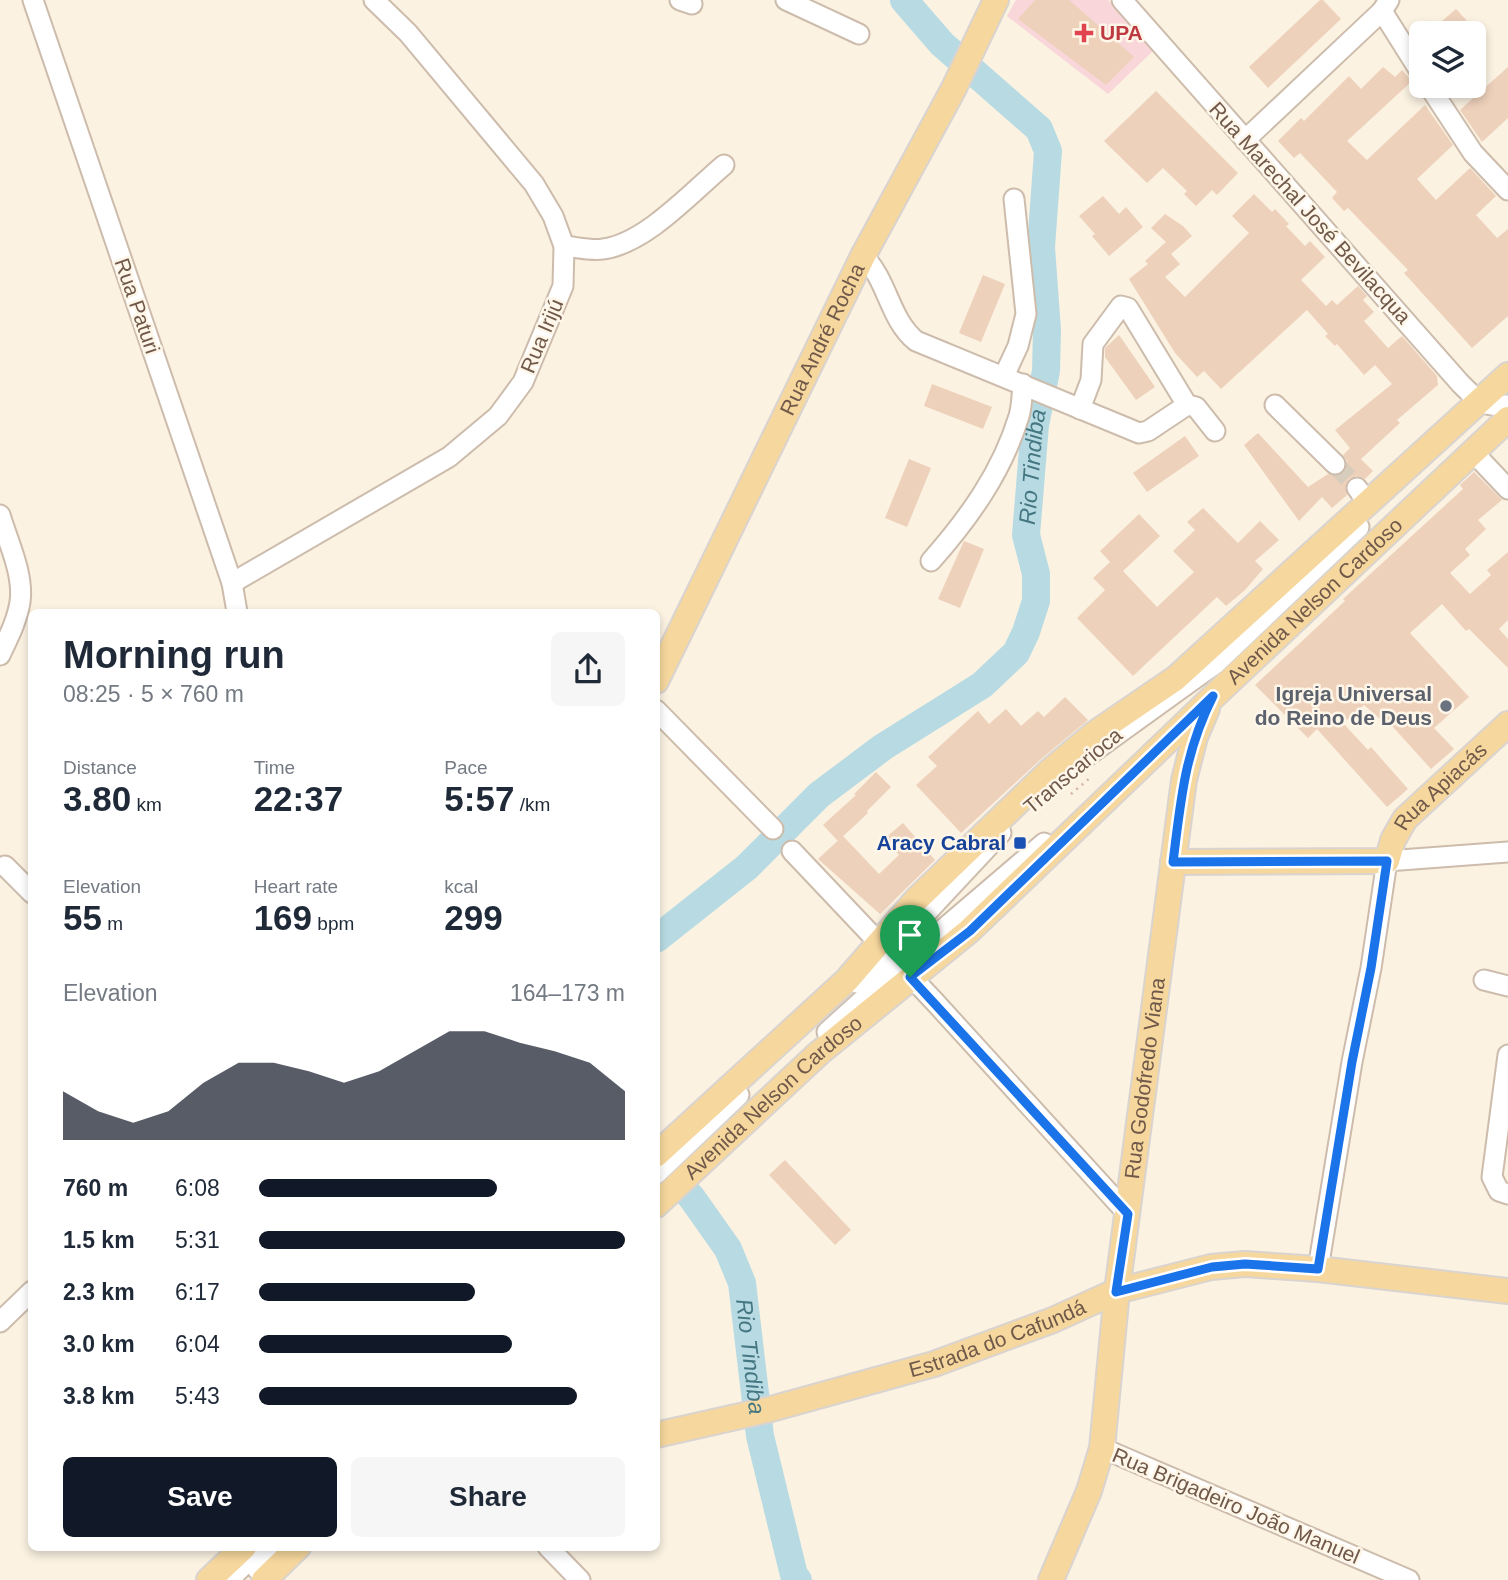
<!DOCTYPE html>
<meta charset="utf-8">
<style>
:root{--surface:#fff;--page:#f6f6f7;--text:#1f2937;--muted:#747a83;--accent:#111827}
body{margin:0;font-family:Helvetica,sans-serif;background:var(--page);color:var(--text);height:100vh;display:flex;flex-direction:column;font-size:26px;white-space:nowrap}
*{box-sizing:border-box;margin:0}
p{font-size:23px;color:var(--muted)}
.icon{flex:none;width:38px;height:38px;fill:none;stroke:currentColor;stroke-width:2;stroke-linecap:round;stroke-linejoin:round}
.map{position:relative;flex:1;overflow:hidden}
.sheet{position:absolute;left:28px;top:609px;width:632px;height:942px;display:flex;flex-direction:column;background:var(--surface);border-radius:10px;box-shadow:0 4px 10px #0003}
.sheet>*{flex:none}
.controls{position:absolute;left:1409px;top:21px;display:grid;gap:14px}
.controls a{display:grid;place-items:center;width:77px;height:77px;border-radius:10px;background:var(--surface);box-shadow:0 4px 10px #0003;font-size:35px}
.pin{position:absolute;display:grid;place-items:center;width:60px;height:60px;color:#fff;margin:-72px -30px;border-radius:50% 50% 50% 0;rotate:-45deg;box-shadow:0 0 7px #0007}
.pin .icon{rotate:45deg}
.round{display:grid;place-items:center;flex:none;width:74px;height:74px;border-radius:10px;background:var(--page)}
.summary{display:flex;align-items:center;justify-content:space-between;height:119px;padding:0 35px}
h1{font-size:38px;font-weight:800;line-height:52px}
.stats{display:grid;grid-template-columns:repeat(3,1fr);gap:10px;height:119px;padding:7px 35px}
.stats div{display:grid;align-content:center}
.stats b{font-size:35px;font-weight:800}
.stats small{font-size:19px;font-weight:400}
.stats p{font-size:19px}
.chart{height:196px;padding:14px 35px}
.chart p{display:flex;justify-content:space-between}
.chart svg{width:100%;height:126px;margin-top:7px;fill:var(--accent);opacity:.7}
.button{display:flex;gap:14px;margin-top:auto;padding:14px 35px}
.button a{flex:1;height:80px;border-radius:10px;background:var(--accent);color:#fff;font-size:28px;font-weight:800;line-height:80px;text-align:center}
.button a+a{background:var(--page);color:var(--text)}
ul{padding:0 35px;list-style:none;font-size:23px}
li{display:grid;grid-template-columns:112px 84px 1fr;align-items:center;height:52px}
li i{height:18px;border-radius:9px;background:var(--accent)}
.map>svg:first-child{display:block}
</style>
<div class="map">
<svg width="1508" height="1580" viewBox="0 0 1508 1580">
<rect width="100%" height="100%" fill="#fbf2e2"/>
<path fill="#f8d6d9" d="M1016,0H1108L1154,50L1108,94L1007,16Z"/>
<g fill="none" stroke-linecap="round" stroke-linejoin="round">
<g stroke="#b8dbe3" stroke-width="28">
<path id="s1" d="M656,939L747,867L819,795L883,747L982,685L1016,653L1026,632L1036,601V574L1026,535L1035,425L1046,371L1047,330L1041,247L1048,151L1039,129L942,44L904,0"/>
<path id="s2" d="M661,1163L692,1198L728,1249L742,1283L760,1436L794,1575L798,1580"/>
</g>
</g>
<g fill="#eed1bb">
<path d="M1035,0H1069L1134,57L1106,85L1018,19Z"/>
<path d="M1320,0H1323L1341,19L1268,88L1249,67Z"/>
<path d="M1456,9L1478,33H1429L1441,22Z"/>
<path d="M1383,67L1395,77L1402,70L1412,81L1347,141L1367,160L1425,105L1453,145L1417,179L1436,200L1470,168L1496,196L1476,215L1497,238L1508,229V316L1472,348L1404,273L1408,270L1383,244L1348,208L1344,211L1332,198L1337,192L1300,153L1294,158L1278,141L1301,118L1304,121L1349,76L1361,89Z"/>
<path d="M1508,67V118L1482,142L1460,110Z"/>
<path d="M1156,91L1238,173L1217,195L1212,190L1196,206L1184,194L1187,191L1163,168L1147,183L1104,141Z"/>
<path d="M1254,194L1272,212L1275,209L1289,224L1286,226L1305,246L1310,241L1325,257L1301,280L1326,306L1332,300L1337,305L1358,286L1367,296L1363,300L1374,312L1364,321L1388,348L1402,336L1437,376L1438,385L1397,420L1400,423L1361,459L1373,471L1365,479L1356,476L1349,479L1346,484L1347,495L1332,508L1322,497L1299,521L1244,445L1258,433L1308,487L1328,474L1339,476L1347,468V461L1343,455L1350,448L1335,430L1392,384L1375,365L1364,375L1337,344L1335,346L1325,336L1328,334L1307,310L1221,389L1204,371L1197,377L1175,353L1129,279L1148,264L1145,261L1166,242L1151,228L1165,214L1183,226L1192,236L1171,254L1180,264L1165,277L1185,297L1249,233L1232,216Z"/>
<path d="M1103,196L1119,214L1126,207L1143,227L1109,256L1092,236L1095,234L1079,216Z"/>
<path d="M983,275L1005,284L981,342L959,333Z"/>
<path d="M1119,335L1155,387L1136,400L1105,357V348Z"/>
<path d="M932,384L992,407L983,429L924,406Z"/>
<path d="M1185,436L1199,456L1147,492L1133,473Z"/>
<path d="M909,459L931,468L907,527L885,518Z"/>
<path d="M1474,472L1502,500L1478,520L1486,529L1465,549L1470,555L1450,573L1470,594L1491,575L1487,570L1508,552V620L1499,629L1508,639V668L1469,629L1466,631L1442,604L1410,633L1469,697L1434,728L1454,749L1431,769L1383,716L1380,719L1364,705L1343,723L1368,750L1371,747L1408,789L1387,807L1317,729L1308,738L1255,685L1345,601L1343,599L1463,489L1460,485Z"/>
<path d="M1203,508L1238,543L1260,521L1279,540L1255,561L1263,569L1245,590L1226,606L1217,597L1133,676L1077,618L1105,590L1093,578L1110,562L1100,551L1139,514L1160,536L1123,571L1157,607L1194,572L1173,551L1195,530L1187,522Z"/>
<path d="M964,541L984,549L960,608L938,599Z"/>
<path d="M1065,697L1088,720L1040,760L961,833L916,785L937,766L928,757L978,711L989,724L1006,709L1021,726L1038,711L1044,717Z"/>
<path d="M876,772L891,787L867,811L868,813L838,841L823,825L856,795L854,794Z"/>
<path d="M903,823L935,860L880,914L818,859L843,836L879,874L899,855L884,839Z"/>
<path d="M785,1160L851,1230L835,1245L769,1175Z"/>
</g>
<g fill="none" stroke-linecap="round" stroke-linejoin="round">
<path stroke="#d8ccbc" stroke-width="19" stroke-dasharray="19 10" stroke-linecap="butt" d="M1335,464L1357,488"/>
<defs>
<g id="minor">
<path d="M33,0L232,583L237,612"/>
<path d="M680,0L692,4"/>
<path d="M786,0L859,34"/>
<path d="M1122,0L1460,383C1477,400 1482,408 1508,405"/>
<path d="M1382,11L1421,73"/>
<path d="M1429,86L1473,153L1508,190"/>
<path d="M1245,140L1382,11L1389,0"/>
<path d="M564,246C576,247 591,251 603,249C645,244 692,192 724,165"/>
<path d="M863,256C888,280 889,319 916,341L1139,433L1148,431L1187,405L1196,407L1215,431"/>
<path d="M1004,376L1018,346L1026,314L1014,199"/>
<path d="M1275,405L1335,464"/>
<path d="M1080,409L1091,380L1093,344L1121,306L1128,308L1187,405"/>
<path d="M1473,452L1508,489"/>
<path d="M1357,488L1368,503"/>
<path d="M0,515C8,542 24,574 20,602C17,621 8,638 0,655"/>
<path d="M931,561C969,518 1002,472 1019,416C1022,406 1022,394 1023,384"/>
<path d="M232,583L449,457L498,416L523,382L563,286L564,246L553,216L534,184L408,33L374,0"/>
<path d="M656,710L773,829"/>
<path d="M1072,767L1215,664L1359,527"/>
<path d="M792,851L934,1001L1128,1214"/>
<path d="M5,866L32,893"/>
<path d="M1484,980L1508,986"/>
<path d="M857,983L888,954L1001,833"/>
<path d="M827,1032L900,966L1044,843"/>
<path d="M1508,1055L1492,1177L1499,1191L1508,1194"/>
<path d="M656,1174L739,1095"/>
<path d="M1318,1269L1352,1062L1371,968L1387,861L1508,852"/>
<path d="M0,1322L32,1291"/>
<path d="M1102,1448L1409,1580"/>
<path d="M548,1547L580,1580"/>
<path d="M257,1569L279,1547"/>
<path d="M229,1580L262,1547"/>
</g>
<g id="major">
<path id="s3" d="M656,681L863,256L953,90L996,0"/>
<path id="s4" d="M1173,862L1387,861L1393,840L1405,819L1508,724"/>
<path d="M656,1155L847,980L917,899L1050,771L1094,734L1176,678L1508,375"/>
<path id="s5" d="M656,1205L819,1053L969,931L1214,696L1508,419"/>
<path id="s6" d="M656,1435L771,1409L934,1364L1053,1320L1117,1291L1211,1267L1245,1264L1318,1269L1508,1291"/>
<path d="M209,1580L244,1547"/>
<path d="M264,1580L298,1547"/>
<path id="s7" d="M1051,1580L1089,1491L1102,1448L1117,1291L1184,780L1195,737L1207,709"/>
</g>
</defs>
<use href="#minor" stroke="#cdbcac" stroke-width="23"/>
<use href="#major" stroke="#dad4d0" stroke-width="28"/>
<path stroke="#d3b49f" stroke-width="2.5" stroke-dasharray="2 5" stroke-linecap="butt" d="M1071,794L1091,777"/>
<use href="#minor" stroke="#fff" stroke-width="19"/>
<use href="#major" stroke="#f6d79d" stroke-width="24"/>
</g>
<g fill="none" stroke-linecap="round" stroke-linejoin="round">
<defs>
<path id="route" d="M1213,696C1184,754 1181,800 1173,862L1387,861L1371,968L1352,1062L1318,1269L1245,1264L1212,1267L1116,1292L1128,1214L910,977L970,931Z"/>
</defs>
<use href="#route" stroke="#fff" stroke-width="14"/>
<use href="#route" stroke="#1a73e8" stroke-width="9"/>
</g>
<path fill="#e0444e" stroke="#fef6e8" stroke-width="2.5" d="M1080.5 22.5h7v7h7v7h-7v7h-7v-7h-7v-7h7z"/>
<circle fill="#6b7280" stroke="#fef6e8" stroke-width="2.5" cx="1446" cy="706" r="7"/>
<rect fill="#1a4fb4" stroke="#fef6e8" stroke-width="2.5" x="1013" y="836" width="14" height="14" rx="3.5"/>
<g text-anchor="middle" stroke-width="5" stroke-linejoin="round" paint-order="stroke">
<g font-size="21" font-weight="bold" fill="#be3a42" stroke="#fef6e8" text-anchor="start">
<text x="1100" y="40">UPA</text>
</g>
<g font-size="21" fill="#70594a" stroke="#fef6e8">
<text transform="translate(1310 213) rotate(48)" y="7">Rua Marechal José Bevilacqua</text>
<text transform="translate(137 306) rotate(71)" y="7">Rua Paturi</text>
<text transform="translate(542 336) rotate(-67)" y="7">Rua Irijú</text>
<text dy="7" stroke="none"><textPath href="#s3" startOffset="380">Rua André Rocha</textPath></text>
<text dy="7" stroke="none"><textPath href="#s5" startOffset="894">Avenida Nelson Cardoso</textPath></text>
<text transform="translate(1073 771) rotate(-40)" y="7">Transcarioca</text>
<text dy="7" stroke="none"><textPath href="#s4" startOffset="308">Rua Apiacás</textPath></text>
<text dy="7" stroke="none"><textPath href="#s7" startOffset="514">Rua Godofredo Viana</textPath></text>
<text dy="7" stroke="none"><textPath href="#s5" startOffset="159">Avenida Nelson Cardoso</textPath></text>
<text dy="7" stroke="none"><textPath href="#s6" startOffset="355">Estrada do Cafundá</textPath></text>
<text transform="translate(1236 1506) rotate(23)" y="7">Rua Brigadeiro João Manuel</text>
</g>
<g font-size="21" font-weight="bold" fill="#5b616d" stroke="#fef6e8" text-anchor="end">
<text x="1432" y="701">Igreja Universal<tspan x="1432" dy="24">do Reino de Deus</tspan></text>
</g>
<g font-size="21" font-weight="bold" fill="#164399" stroke="#fef6e8" text-anchor="end">
<text x="1006" y="850">Aracy Cabral</text>
</g>
<g font-size="23" font-style="italic" fill="#457783" stroke="#fef6e8">
<text dy="8" stroke="none"><textPath href="#s1" startOffset="653">Rio Tindiba</textPath></text>
<text dy="8" stroke="none"><textPath href="#s2" startOffset="220">Rio Tindiba</textPath></text>
</g>
</g>
</svg>
<div class="controls">
<a><svg class="icon" aria-label="layers" viewBox="0 0 24 24"><path d="M12 4l9 5-9 5-9-5zM3 14l9 5 9-5"/></svg></a>
</div>
<div class="pin" style="left:910px;top:977px;background:#1e9e55"><svg class="icon" aria-label="arrive" viewBox="0 0 24 24"><path d="M6 21V4h12l-3 4 3 4H6"/></svg></div>
<section class="sheet">
<div class="summary"><div><h1>Morning run</h1><p>08:25 · 5 × 760 m</p></div><a class="round"><svg class="icon" aria-label="share" viewBox="0 0 24 24"><path d="M12 15V3M7 8l5-5 5 5M5 13v7h14v-7"/></svg></a></div>
<div class="stats">
<div><p>Distance</p><b>3.80<small> km</small></b></div>
<div><p>Time</p><b>22:37</b></div>
<div><p>Pace</p><b>5:57<small> /km</small></b></div>
</div>
<div class="stats">
<div><p>Elevation</p><b>55<small> m</small></b></div>
<div><p>Heart rate</p><b>169<small> bpm</small></b></div>
<div><p>kcal</p><b>299</b></div>
</div>
<div class="chart"><p><span>Elevation</span>164–173 m</p>
<svg viewBox="0 0 160 44" preserveAspectRatio="none"><path d="M0 44V27L10 34L20 38L30 34L40 24L50 17L60 17L70 20L80 24L90 20L100 13L110 6L120 6L130 10L140 13L150 17L160 27V44z"/></svg>
</div>
<ul>
<li><b>760 m</b>6:08<i style="width:65%"></i></li>
<li><b>1.5 km</b>5:31<i style="width:100%"></i></li>
<li><b>2.3 km</b>6:17<i style="width:59%"></i></li>
<li><b>3.0 km</b>6:04<i style="width:69%"></i></li>
<li><b>3.8 km</b>5:43<i style="width:87%"></i></li>
</ul>
<div class="button"><a>Save</a><a>Share</a></div>
</section>
</div>
